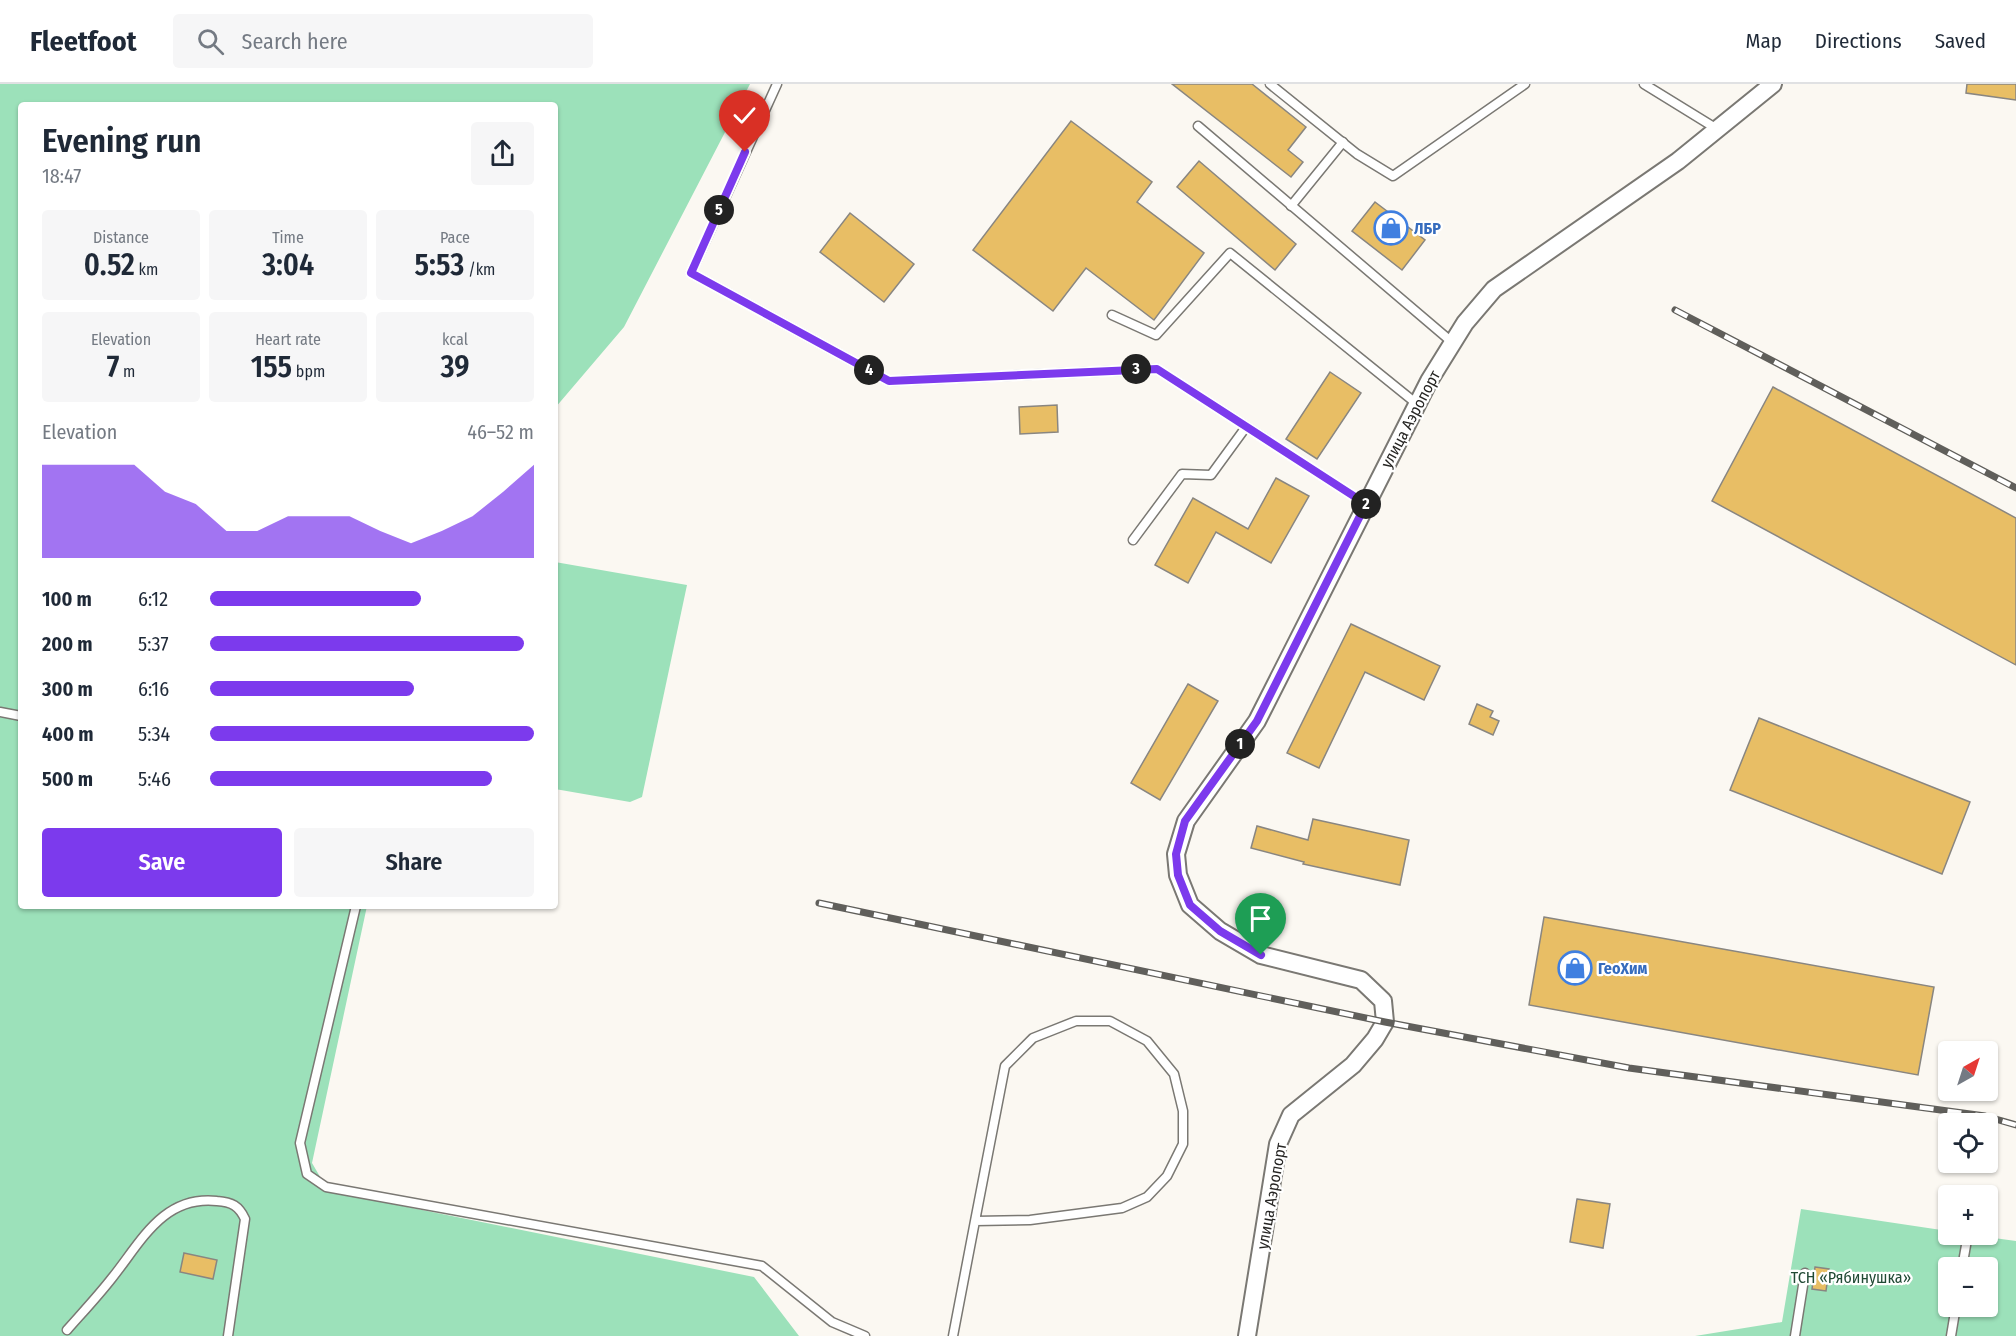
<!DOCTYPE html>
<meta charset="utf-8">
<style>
:root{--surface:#fff;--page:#f6f6f7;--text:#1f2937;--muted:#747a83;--line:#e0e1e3;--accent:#7c3aed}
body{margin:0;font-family:"Fira Sans Condensed",sans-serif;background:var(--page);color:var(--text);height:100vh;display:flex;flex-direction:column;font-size:22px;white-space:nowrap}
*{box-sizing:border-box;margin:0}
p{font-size:20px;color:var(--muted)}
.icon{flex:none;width:33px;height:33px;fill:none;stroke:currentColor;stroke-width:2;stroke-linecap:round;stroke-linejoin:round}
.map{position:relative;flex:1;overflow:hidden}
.side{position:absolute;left:18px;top:18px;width:540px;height:807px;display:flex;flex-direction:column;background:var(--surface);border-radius:6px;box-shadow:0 2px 4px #0004}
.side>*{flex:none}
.needle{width:39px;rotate:39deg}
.fabs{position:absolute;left:1938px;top:957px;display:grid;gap:12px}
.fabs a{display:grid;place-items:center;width:60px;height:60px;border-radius:6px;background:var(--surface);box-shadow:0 2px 4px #0004;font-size:30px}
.pin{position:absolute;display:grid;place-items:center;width:51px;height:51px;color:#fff;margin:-62px -26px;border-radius:50% 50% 50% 0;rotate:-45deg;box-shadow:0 0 6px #0007}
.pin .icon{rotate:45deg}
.km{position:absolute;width:30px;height:30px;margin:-15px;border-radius:50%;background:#222;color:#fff;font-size:16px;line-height:30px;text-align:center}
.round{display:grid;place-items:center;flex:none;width:63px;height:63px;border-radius:6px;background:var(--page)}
.overview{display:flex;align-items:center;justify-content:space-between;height:102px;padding:0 24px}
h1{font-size:33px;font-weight:600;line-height:45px}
.stats{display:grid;grid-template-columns:repeat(3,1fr);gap:9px;height:102px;padding:6px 24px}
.stats div{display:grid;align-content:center;border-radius:6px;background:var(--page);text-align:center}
.stats b{font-size:30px;font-weight:600}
.stats small{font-size:16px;font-weight:400}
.stats p{font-size:16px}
.chart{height:168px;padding:12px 24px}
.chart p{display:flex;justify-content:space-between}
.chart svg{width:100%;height:108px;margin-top:6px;fill:var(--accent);opacity:.7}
.action{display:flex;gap:12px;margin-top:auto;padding:12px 24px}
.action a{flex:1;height:69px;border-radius:6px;background:var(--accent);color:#fff;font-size:24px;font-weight:600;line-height:69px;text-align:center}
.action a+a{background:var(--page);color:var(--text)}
ul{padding:0 24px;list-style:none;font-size:20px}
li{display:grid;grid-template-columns:96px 72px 1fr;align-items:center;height:45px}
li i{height:15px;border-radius:8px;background:var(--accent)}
header{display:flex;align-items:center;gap:36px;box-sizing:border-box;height:84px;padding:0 30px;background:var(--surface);border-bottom:2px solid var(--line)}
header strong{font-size:28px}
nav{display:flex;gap:33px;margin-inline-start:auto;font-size:21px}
.search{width:420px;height:54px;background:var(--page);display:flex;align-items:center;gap:15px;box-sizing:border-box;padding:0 21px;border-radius:6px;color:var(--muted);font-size:22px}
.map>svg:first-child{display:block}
</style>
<header>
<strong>Fleetfoot</strong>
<div class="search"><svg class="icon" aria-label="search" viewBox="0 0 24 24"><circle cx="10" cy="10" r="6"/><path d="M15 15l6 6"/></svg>Search here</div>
<nav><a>Map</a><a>Directions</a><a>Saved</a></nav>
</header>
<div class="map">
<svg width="2016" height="1252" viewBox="0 0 2016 1252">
<rect width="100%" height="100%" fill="#fbf8f2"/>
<g fill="#9ce1ba" fill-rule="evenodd">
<path d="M0,0H750L624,243L555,324V21H21V822H367L312,1079L326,1103L323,1106L754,1193L799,1252H0Z"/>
<path d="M555,478L687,501L642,713L630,718L555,705Z"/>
<path d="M1801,1125L1948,1147V1150L1972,1151L2016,1157V1252H1695L1782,1238ZM1948,1184H1988V1222H1948Z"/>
</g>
<g fill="#e8be65" stroke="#898681" stroke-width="1.5">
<path d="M1172,0H1252L1306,43L1288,66L1303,78L1291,93Z"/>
<path d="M1967,0H2016V16L1966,9Z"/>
<path d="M1071,37L1152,98L1137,118L1204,169L1154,236L1086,184L1053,227L973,166Z"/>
<path d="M1199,77L1296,160L1275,186L1177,103Z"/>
<path d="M1375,118L1425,156L1402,186L1352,147Z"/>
<path d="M850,129L914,180L884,218L820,168Z"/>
<path d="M1330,288L1361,309L1317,375L1286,355Z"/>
<path d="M1773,303L2016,434V581L1712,417Z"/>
<path d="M1057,321L1058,348L1020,350L1019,323Z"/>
<path d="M1276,394L1309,412L1271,479L1216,448L1188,499L1155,481L1193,414L1248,445Z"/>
<path d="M1351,540L1440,582L1424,616L1365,588L1319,684L1287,669Z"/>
<path d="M1188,600L1218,617L1160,716L1131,699Z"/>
<path d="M1477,620L1493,627L1490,633L1499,637L1493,651L1469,640Z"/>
<path d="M1759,634L1970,718L1942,790L1730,706Z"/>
<path d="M1313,735L1409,756L1400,801L1303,780L1304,778L1251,764L1257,742L1308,756Z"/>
<path d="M1544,833L1934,903L1918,991L1529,921Z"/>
<path d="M1577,1115L1610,1120L1603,1164L1570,1158Z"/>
<path d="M184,1169L217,1176L213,1195L180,1188Z"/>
<path d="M1815,1183L1829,1185L1826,1207L1812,1205Z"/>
</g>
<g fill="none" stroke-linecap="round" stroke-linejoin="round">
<defs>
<g id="service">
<path d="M777,0L691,189L889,297L1157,285L1366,420"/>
<path d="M1270,0L1357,70L1393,92L1525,0"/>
<path d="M1644,0L1717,45"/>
<path d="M1198,42L1453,259"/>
<path d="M1291,122L1343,58"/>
<path d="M1112,231L1156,251L1230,169L1417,320"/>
<path d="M1133,456L1182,390L1211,391L1246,343"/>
<path d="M0,628L21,632"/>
<path d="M356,822L300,1059L307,1090L326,1103L762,1182L832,1238L865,1252"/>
<path d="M1962,1184L1968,1150"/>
<path d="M67,1246C82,1229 98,1212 112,1194C141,1158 163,1111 217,1117C232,1118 239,1122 245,1135L228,1252"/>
<path d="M953,1252L975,1137L1005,982L1033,954L1076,937H1110L1147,957L1174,990L1183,1027V1060L1167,1092L1147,1113L1122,1124L1030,1136L975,1137"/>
<path d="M1795,1252L1805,1189"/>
<path d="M1951,1252L1956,1222"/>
</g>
<path id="minor" d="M1247,1252L1278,1060L1291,1031L1353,981L1375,955L1385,938L1383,917L1361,896L1261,871L1220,847L1190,821L1178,791L1176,770L1186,737L1257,637L1429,297L1465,239L1494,205L1678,77L1773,0"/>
</defs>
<use href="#service" stroke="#7a7873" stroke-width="11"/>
<use href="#minor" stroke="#7a7873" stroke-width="20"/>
<use href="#service" stroke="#fff" stroke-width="8"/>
<use href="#minor" stroke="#fff" stroke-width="16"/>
<defs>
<g id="rail">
<path d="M1675,226L2016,404"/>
<path d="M819,819L1385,938L1629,984L1985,1032L2016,1041"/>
</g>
</defs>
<use href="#rail" stroke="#605f5b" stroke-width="7"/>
<use href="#rail" stroke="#fff" stroke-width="4.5" stroke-dasharray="14" stroke-linecap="butt"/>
</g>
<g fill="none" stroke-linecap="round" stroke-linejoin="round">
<defs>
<path id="route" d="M745,68L691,189L889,297L1157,285L1366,420L1257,637L1185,737L1176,770L1178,791L1190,821L1220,847L1261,871"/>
</defs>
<use href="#route" stroke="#fff" stroke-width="12"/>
<use href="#route" stroke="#7c3aed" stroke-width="8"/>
</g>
<defs>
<symbol id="shop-ring" viewBox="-11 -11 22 22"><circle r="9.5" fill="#fff" stroke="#3f7fe0" stroke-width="1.5"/><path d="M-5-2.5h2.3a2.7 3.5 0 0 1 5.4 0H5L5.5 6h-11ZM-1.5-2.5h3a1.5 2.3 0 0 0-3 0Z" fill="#3f7fe0"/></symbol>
</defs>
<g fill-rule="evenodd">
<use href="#shop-ring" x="1372" y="125" width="38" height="38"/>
<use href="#shop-ring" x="1556" y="865" width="38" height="38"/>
</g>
<g text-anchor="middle" stroke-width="4.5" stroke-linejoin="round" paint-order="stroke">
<g font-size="16" font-weight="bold" fill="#366cbe" stroke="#fff" text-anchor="start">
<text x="1414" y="150">ЛБР</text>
<text x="1598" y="890">ГеоХим</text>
</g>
<g font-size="16" fill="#262523" stroke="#fff">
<text transform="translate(1410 335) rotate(-62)" y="6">улица Аэропорт</text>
<text transform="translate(1271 1112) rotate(-80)" y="6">улица Аэропорт</text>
</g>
<g font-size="16" fill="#214a35" stroke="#fff">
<text x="1851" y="1199">ТСН «Рябинушка»</text>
</g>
</g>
</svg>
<div class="fabs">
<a><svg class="needle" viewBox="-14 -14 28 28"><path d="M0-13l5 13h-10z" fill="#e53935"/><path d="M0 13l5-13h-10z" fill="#747a83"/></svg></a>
<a><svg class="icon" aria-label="locate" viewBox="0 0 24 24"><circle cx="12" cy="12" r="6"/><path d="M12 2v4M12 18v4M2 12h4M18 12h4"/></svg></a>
<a>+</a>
<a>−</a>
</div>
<div class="pin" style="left:1261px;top:871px;background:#1e9e55"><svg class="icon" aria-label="arrive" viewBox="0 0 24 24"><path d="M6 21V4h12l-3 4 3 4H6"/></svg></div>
<div class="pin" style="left:745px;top:68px;background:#d93025"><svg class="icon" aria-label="check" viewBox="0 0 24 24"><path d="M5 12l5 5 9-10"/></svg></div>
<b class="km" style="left:1240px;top:660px">1</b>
<b class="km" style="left:1366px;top:420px">2</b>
<b class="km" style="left:1136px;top:285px">3</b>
<b class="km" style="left:869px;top:286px">4</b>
<b class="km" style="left:719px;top:126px">5</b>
<section class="side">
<div class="overview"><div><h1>Evening run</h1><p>18:47</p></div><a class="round"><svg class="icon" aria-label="share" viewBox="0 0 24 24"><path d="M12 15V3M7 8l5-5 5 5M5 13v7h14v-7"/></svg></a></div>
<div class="stats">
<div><p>Distance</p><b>0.52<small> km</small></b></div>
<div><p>Time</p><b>3:04</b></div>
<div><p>Pace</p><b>5:53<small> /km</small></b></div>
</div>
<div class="stats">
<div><p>Elevation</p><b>7<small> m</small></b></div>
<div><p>Heart rate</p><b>155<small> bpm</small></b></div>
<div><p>kcal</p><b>39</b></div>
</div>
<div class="chart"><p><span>Elevation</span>46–52 m</p>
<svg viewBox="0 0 160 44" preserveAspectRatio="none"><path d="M0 44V6L10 6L20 6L30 6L40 17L50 22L60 33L70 33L80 27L90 27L100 27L110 33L120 38L130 33L140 27L150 17L160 6V44z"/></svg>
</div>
<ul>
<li><b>100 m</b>6:12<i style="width:65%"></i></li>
<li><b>200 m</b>5:37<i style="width:97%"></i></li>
<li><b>300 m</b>6:16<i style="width:63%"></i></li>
<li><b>400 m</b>5:34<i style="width:100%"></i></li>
<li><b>500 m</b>5:46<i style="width:87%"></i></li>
</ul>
<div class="action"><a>Save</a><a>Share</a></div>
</section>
</div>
